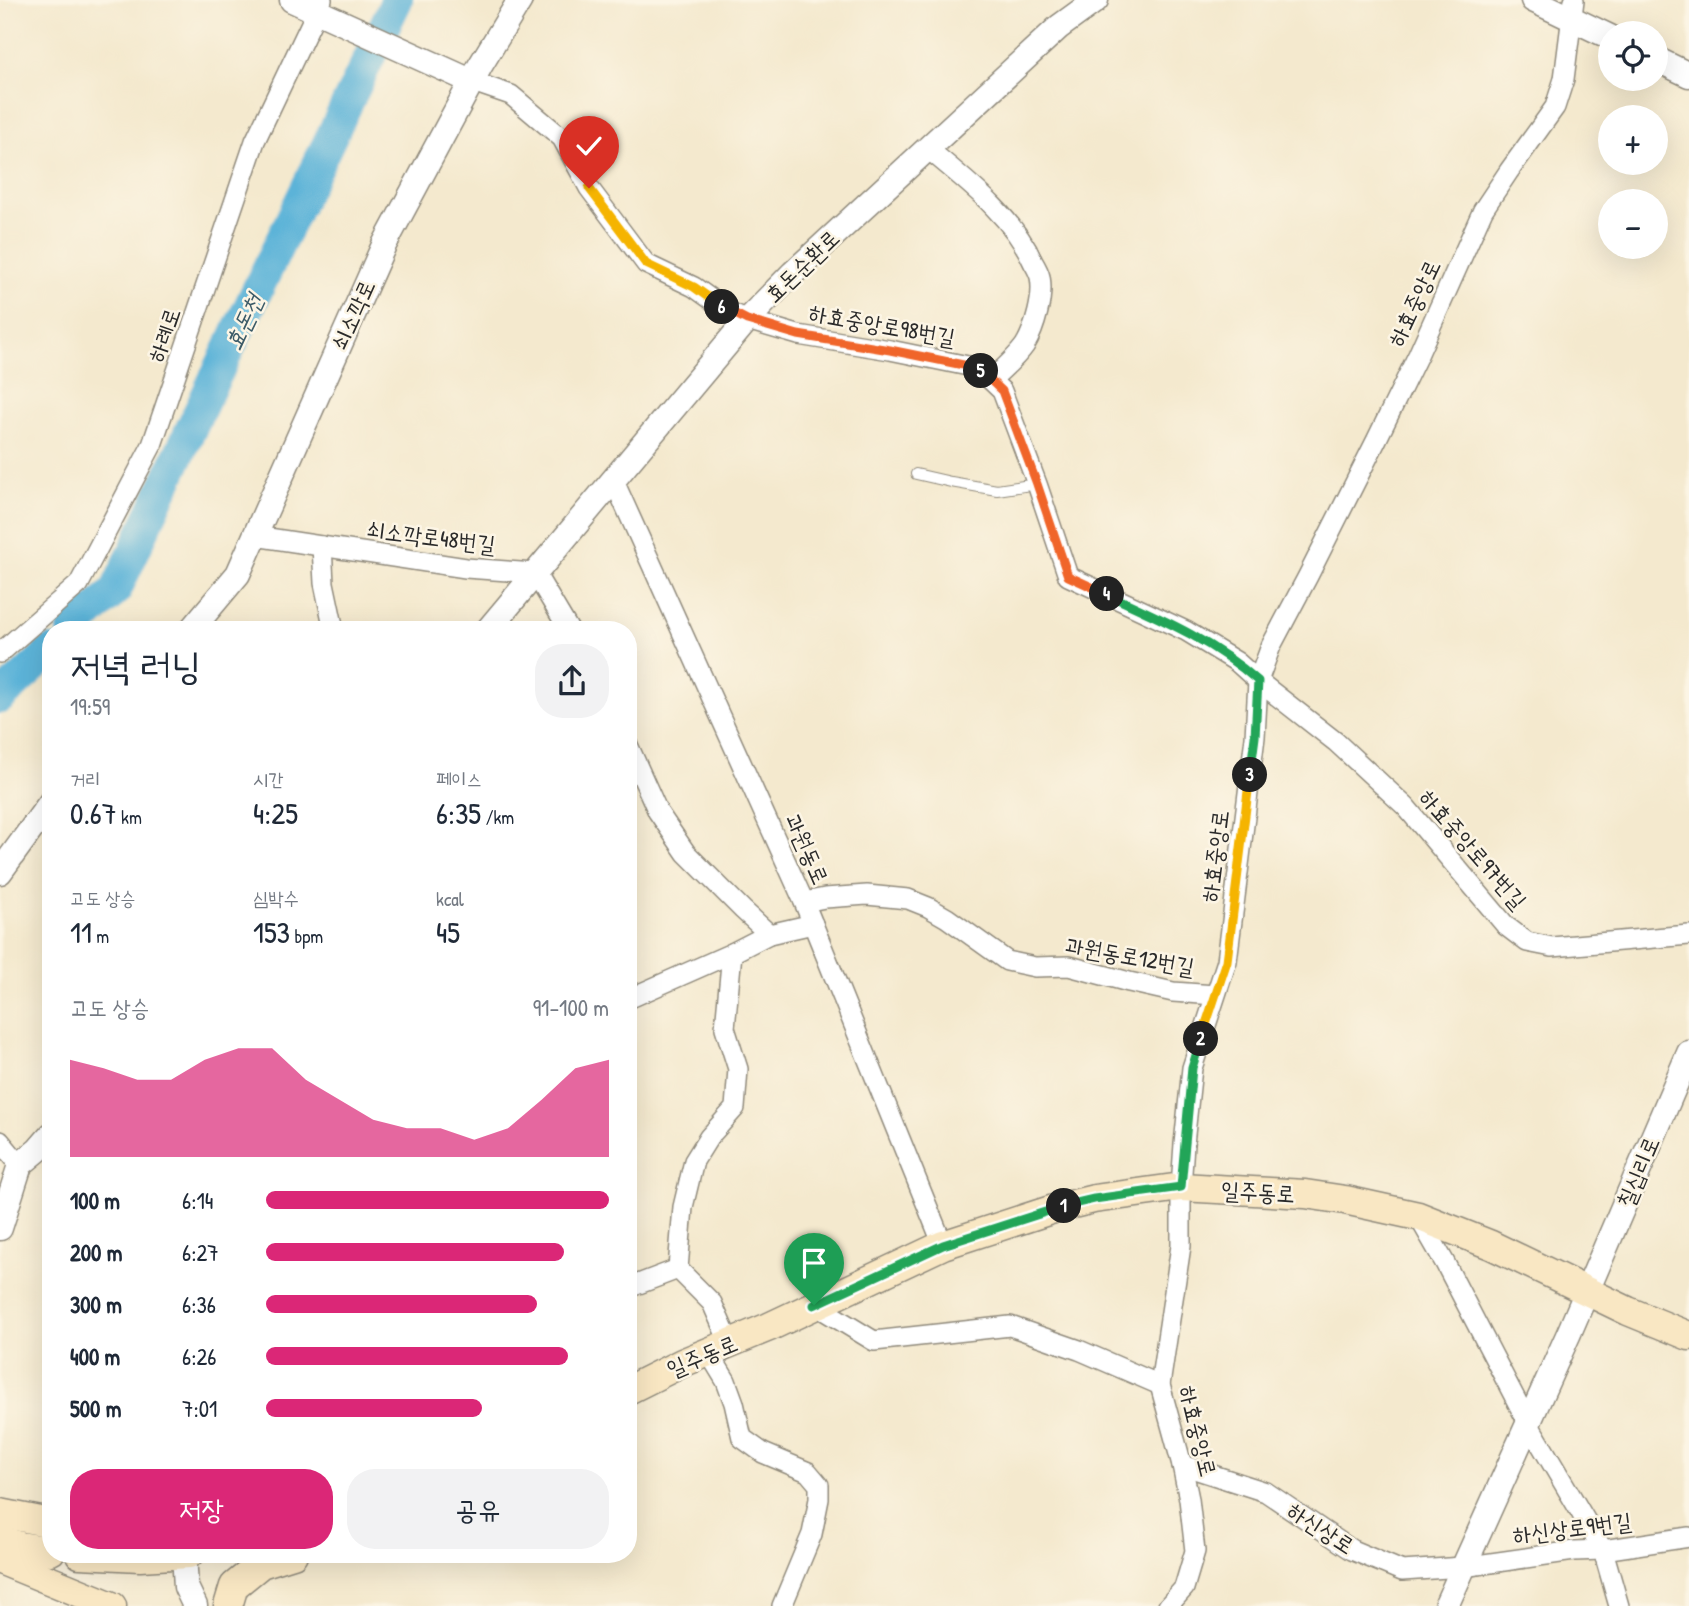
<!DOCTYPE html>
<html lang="ko">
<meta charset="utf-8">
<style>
:root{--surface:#fff;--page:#f2f2f3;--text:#1f2937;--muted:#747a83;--accent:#db2777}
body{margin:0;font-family:"Patrick Hand","Poor Story",sans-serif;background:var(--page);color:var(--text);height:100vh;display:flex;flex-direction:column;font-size:26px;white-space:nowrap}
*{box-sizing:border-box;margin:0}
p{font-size:23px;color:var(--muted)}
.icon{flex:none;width:38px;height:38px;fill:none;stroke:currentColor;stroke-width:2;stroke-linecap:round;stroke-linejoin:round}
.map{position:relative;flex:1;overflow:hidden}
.side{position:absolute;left:42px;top:621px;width:595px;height:942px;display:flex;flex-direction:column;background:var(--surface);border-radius:28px;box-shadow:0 7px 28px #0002}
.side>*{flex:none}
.tools{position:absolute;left:1598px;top:21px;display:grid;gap:14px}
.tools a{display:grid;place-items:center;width:70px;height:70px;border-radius:50%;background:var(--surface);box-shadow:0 7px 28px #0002;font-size:35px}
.pin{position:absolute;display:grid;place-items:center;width:60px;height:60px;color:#fff;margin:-72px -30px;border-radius:50% 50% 50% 0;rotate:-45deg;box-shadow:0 0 7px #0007}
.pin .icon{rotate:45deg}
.km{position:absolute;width:35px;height:35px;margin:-18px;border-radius:50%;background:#222;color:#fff;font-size:19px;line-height:35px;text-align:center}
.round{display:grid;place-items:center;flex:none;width:74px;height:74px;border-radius:28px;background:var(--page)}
.overview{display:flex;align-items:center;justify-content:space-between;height:119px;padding:0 28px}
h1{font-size:38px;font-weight:600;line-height:52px}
.metrics{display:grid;grid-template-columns:repeat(3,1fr);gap:10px;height:119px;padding:7px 28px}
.metrics div{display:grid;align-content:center}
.metrics b{font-size:30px;font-weight:600}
.metrics small{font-size:19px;font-weight:400}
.metrics p{font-size:19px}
.chart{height:196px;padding:14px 28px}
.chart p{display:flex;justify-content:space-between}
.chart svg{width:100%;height:126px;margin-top:7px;fill:var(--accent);opacity:.7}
.button{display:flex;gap:14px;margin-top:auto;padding:14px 28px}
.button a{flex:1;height:80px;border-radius:28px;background:var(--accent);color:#fff;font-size:28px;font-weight:600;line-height:80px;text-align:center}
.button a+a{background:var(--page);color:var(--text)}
ul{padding:0 28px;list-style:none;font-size:23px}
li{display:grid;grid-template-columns:112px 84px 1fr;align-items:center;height:52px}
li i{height:18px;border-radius:9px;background:var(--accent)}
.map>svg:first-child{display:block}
</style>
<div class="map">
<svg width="1689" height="1606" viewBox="0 0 1689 1606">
<rect width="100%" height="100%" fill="#fcf5e5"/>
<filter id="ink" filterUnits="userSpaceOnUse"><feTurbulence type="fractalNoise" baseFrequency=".0143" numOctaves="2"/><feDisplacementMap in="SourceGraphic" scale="14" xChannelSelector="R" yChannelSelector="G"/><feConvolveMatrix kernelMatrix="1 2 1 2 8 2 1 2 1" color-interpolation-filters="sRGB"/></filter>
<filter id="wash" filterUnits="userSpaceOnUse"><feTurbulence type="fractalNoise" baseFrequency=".00686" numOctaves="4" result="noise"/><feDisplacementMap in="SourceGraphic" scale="28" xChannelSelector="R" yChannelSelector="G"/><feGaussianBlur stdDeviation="1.57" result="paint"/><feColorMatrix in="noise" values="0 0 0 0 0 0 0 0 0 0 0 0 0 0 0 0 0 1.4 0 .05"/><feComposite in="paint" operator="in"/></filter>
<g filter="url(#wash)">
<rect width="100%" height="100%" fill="#f4e9ce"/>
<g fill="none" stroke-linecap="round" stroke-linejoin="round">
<g stroke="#5bb3d8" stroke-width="32">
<path d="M73,630L116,590L210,388L397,0"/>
<path d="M0,698L51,651"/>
</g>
</g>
</g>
<g filter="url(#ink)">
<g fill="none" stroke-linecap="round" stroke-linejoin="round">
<defs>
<path id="service" d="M916,474L951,482L997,490L1037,484"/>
<g id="minor">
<path d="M473,82L511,95L562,138L589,188L646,264L694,287L729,312L747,320L798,335L890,350L978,368L1002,391L1037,484L1068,576L1186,631L1237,662L1258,681L1336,742L1406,807L1506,926L1527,942L1552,947L1689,935"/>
<path d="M927,148C965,180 1013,216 1033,262C1036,267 1039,273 1040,277C1044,297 1035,328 1025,345C1016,358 1003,369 991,380"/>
<path d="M613,479L804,902L943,1245"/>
<path d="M255,536L466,568L535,573L569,630"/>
<path d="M322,546L324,583L334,630"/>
<path d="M0,653L79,584L152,445L255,141L322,0"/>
<path d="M628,745L658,812L686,853L743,910L769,934"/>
<path d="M804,902L825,898L867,895L908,899L928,907L947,918L1007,961L1035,967L1069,966L1129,982L1173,992L1215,995"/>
<path d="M628,999L732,953L769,934L813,924"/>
<path d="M0,1141L20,1165"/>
<path d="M1418,1216L1445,1263L1528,1423L1603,1550L1619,1606"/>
<path d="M628,1288L678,1269"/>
<path d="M815,1305L874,1341L1010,1326L1079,1350L1160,1385"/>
<path d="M730,1344L712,1303L678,1269L683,1207L694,1161L709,1137L735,1108L738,1069L725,1028L732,953"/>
<path d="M709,1353L726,1381L734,1403L742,1438L763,1453L808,1472L819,1485V1499L812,1534L782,1606"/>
<path d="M1182,1465L1266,1492L1352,1550L1402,1571L1463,1567L1574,1551L1603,1550L1689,1537"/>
<path d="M1168,1606L1184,1588L1195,1551L1189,1499L1182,1465L1160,1385L1181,1246V1187L1184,1144L1192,1068L1227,961L1255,737L1258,681L1271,646L1308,576L1376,441L1418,355L1483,210L1509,171L1555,107L1564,79L1574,0"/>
</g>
<g id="tertiary">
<path d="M292,0L473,82"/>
<path d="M1533,0L1610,37"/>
<path d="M1656,59L1689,75"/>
<path d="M191,630L238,574L384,245L480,66L520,0"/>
<path d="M488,630L747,320L793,273L1059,27L1096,0"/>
<path d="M0,872L51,802"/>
<path d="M0,1228L20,1165L38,1150L51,1135"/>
<path d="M184,1554L186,1587L195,1606"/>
<path d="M1446,1606L1569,1333L1689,1053"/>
</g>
<g id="secondary">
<path d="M628,1390L682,1363L769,1327L943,1245L1057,1208L1094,1199L1181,1187L1305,1194L1345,1200L1418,1216L1491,1245L1628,1311L1689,1336"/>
<path d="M0,1513L51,1523"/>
<path d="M0,1540L20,1546L51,1551"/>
<path d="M80,1554L140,1557L189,1554"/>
<path d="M0,1560L112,1606"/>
<path d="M228,1606L234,1586L261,1564L293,1554"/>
</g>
</defs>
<use href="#service" stroke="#908a7c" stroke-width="12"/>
<use href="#minor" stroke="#908a7c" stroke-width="22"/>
<use href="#tertiary" stroke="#908a7c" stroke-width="27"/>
<use href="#secondary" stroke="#908a7c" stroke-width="31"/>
<use href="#service" stroke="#fff" stroke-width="10"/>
<use href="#minor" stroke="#fff" stroke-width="19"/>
<use href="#tertiary" stroke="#fff" stroke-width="24"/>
<use href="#secondary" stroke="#f9e7c3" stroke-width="28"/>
</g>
</g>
<g fill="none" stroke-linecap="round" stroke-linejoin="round" filter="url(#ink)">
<defs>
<path id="split-1" d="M814,1305L943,1245L1064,1206"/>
<path id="split-2" d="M1064,1206L1094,1199L1181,1187L1192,1068L1201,1039"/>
<path id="split-3" d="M1201,1039L1227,961L1250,775"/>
<path id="split-4" d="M1107,594C1162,619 1213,641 1258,681L1255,737L1250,775"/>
<path id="split-5" d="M981,371L1002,391L1037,484L1068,576L1107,594"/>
<path id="split-6" d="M722,307L747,320L798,335L890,350L978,368L981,371"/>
<path id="split-7" d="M589,188L646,264L694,287L722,307"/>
</defs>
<use href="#split-1" stroke="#fff" stroke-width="14"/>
<use href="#split-2" stroke="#fff" stroke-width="14"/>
<use href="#split-3" stroke="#fff" stroke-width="14"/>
<use href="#split-4" stroke="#fff" stroke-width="14"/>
<use href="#split-5" stroke="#fff" stroke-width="14"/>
<use href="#split-6" stroke="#fff" stroke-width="14"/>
<use href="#split-7" stroke="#fff" stroke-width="14"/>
<use href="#split-1" stroke="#22a559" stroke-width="9"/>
<use href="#split-2" stroke="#22a559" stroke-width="9"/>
<use href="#split-3" stroke="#f5b400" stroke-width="9"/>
<use href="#split-4" stroke="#22a559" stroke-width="9"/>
<use href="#split-5" stroke="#f0652b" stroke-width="9"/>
<use href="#split-6" stroke="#f0652b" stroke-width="9"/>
<use href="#split-7" stroke="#f5b400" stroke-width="9"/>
</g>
<g text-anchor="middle" stroke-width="5" stroke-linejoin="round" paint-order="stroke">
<g font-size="23" fill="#2b2b2b" stroke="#fcf5e5">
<text transform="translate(802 266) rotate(-44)" y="8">효돈순환로</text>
<text transform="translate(1414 303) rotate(-65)" y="8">하효중앙로</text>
<text transform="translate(353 315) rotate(-66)" y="8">쇠소깍로</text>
<text transform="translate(882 325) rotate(10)" y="8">하효중앙로98번길</text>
<text transform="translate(164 335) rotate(-71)" y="8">하례로</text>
<text transform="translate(431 537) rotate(7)" y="8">쇠소깍로48번길</text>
<text transform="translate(807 849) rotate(66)" y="8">과원동로</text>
<text transform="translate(1473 849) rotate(49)" y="8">하효중앙로97번길</text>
<text transform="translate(1215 856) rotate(-83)" y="8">하효중앙로</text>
<text transform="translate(1130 956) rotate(10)" y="8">과원동로12번길</text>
<text transform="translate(1638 1172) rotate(-67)" y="8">칠십리로</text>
<text transform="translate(1258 1192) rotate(3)" y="8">일주동로</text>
<text transform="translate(702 1356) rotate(-23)" y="8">일주동로</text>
<text transform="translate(1198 1431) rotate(76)" y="8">하효중앙로</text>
<text transform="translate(1321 1528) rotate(33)" y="8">하신상로</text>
<text transform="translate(1572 1528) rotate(-7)" y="8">하신상로9번길</text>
</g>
<g font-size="24" font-style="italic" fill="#3c5b68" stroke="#fcf5e5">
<text transform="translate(244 322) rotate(-65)" y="8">효돈천</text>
</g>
</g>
</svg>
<div class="tools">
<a><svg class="icon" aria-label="locate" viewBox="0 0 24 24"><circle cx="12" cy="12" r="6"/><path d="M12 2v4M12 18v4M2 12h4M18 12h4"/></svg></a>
<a>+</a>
<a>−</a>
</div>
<div class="pin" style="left:814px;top:1305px;background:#1e9e55"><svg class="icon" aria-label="arrive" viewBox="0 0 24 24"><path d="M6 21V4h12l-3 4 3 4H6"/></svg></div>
<div class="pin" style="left:589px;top:188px;background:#d93025"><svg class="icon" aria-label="check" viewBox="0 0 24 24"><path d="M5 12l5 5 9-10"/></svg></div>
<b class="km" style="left:1064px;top:1206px">1</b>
<b class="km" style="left:1201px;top:1039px">2</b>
<b class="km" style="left:1250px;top:775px">3</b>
<b class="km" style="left:1107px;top:594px">4</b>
<b class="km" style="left:981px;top:371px">5</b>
<b class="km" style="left:722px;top:307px">6</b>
<section class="side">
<div class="overview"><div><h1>저녁 러닝</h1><p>19:59</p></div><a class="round"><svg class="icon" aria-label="share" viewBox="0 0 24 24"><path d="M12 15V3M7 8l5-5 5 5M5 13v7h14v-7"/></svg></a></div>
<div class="metrics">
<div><p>거리</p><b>0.67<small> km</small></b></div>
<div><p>시간</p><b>4:25</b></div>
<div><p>페이스</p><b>6:35<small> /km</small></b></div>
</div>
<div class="metrics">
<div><p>고도 상승</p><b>11<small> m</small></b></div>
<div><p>심박수</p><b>153<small> bpm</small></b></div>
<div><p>kcal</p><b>45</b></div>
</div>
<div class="chart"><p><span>고도 상승</span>91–100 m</p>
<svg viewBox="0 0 160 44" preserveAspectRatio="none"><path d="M0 44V10L10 13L20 17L30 17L40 10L50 6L60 6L70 17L80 24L90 31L100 34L110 34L120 38L130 34L140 24L150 13L160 10V44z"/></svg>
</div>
<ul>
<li><b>100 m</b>6:14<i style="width:100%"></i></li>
<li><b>200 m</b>6:27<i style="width:87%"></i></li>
<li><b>300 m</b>6:36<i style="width:79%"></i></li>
<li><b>400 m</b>6:26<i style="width:88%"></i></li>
<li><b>500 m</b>7:01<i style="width:63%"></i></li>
</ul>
<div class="button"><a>저장</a><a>공유</a></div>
</section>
</div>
